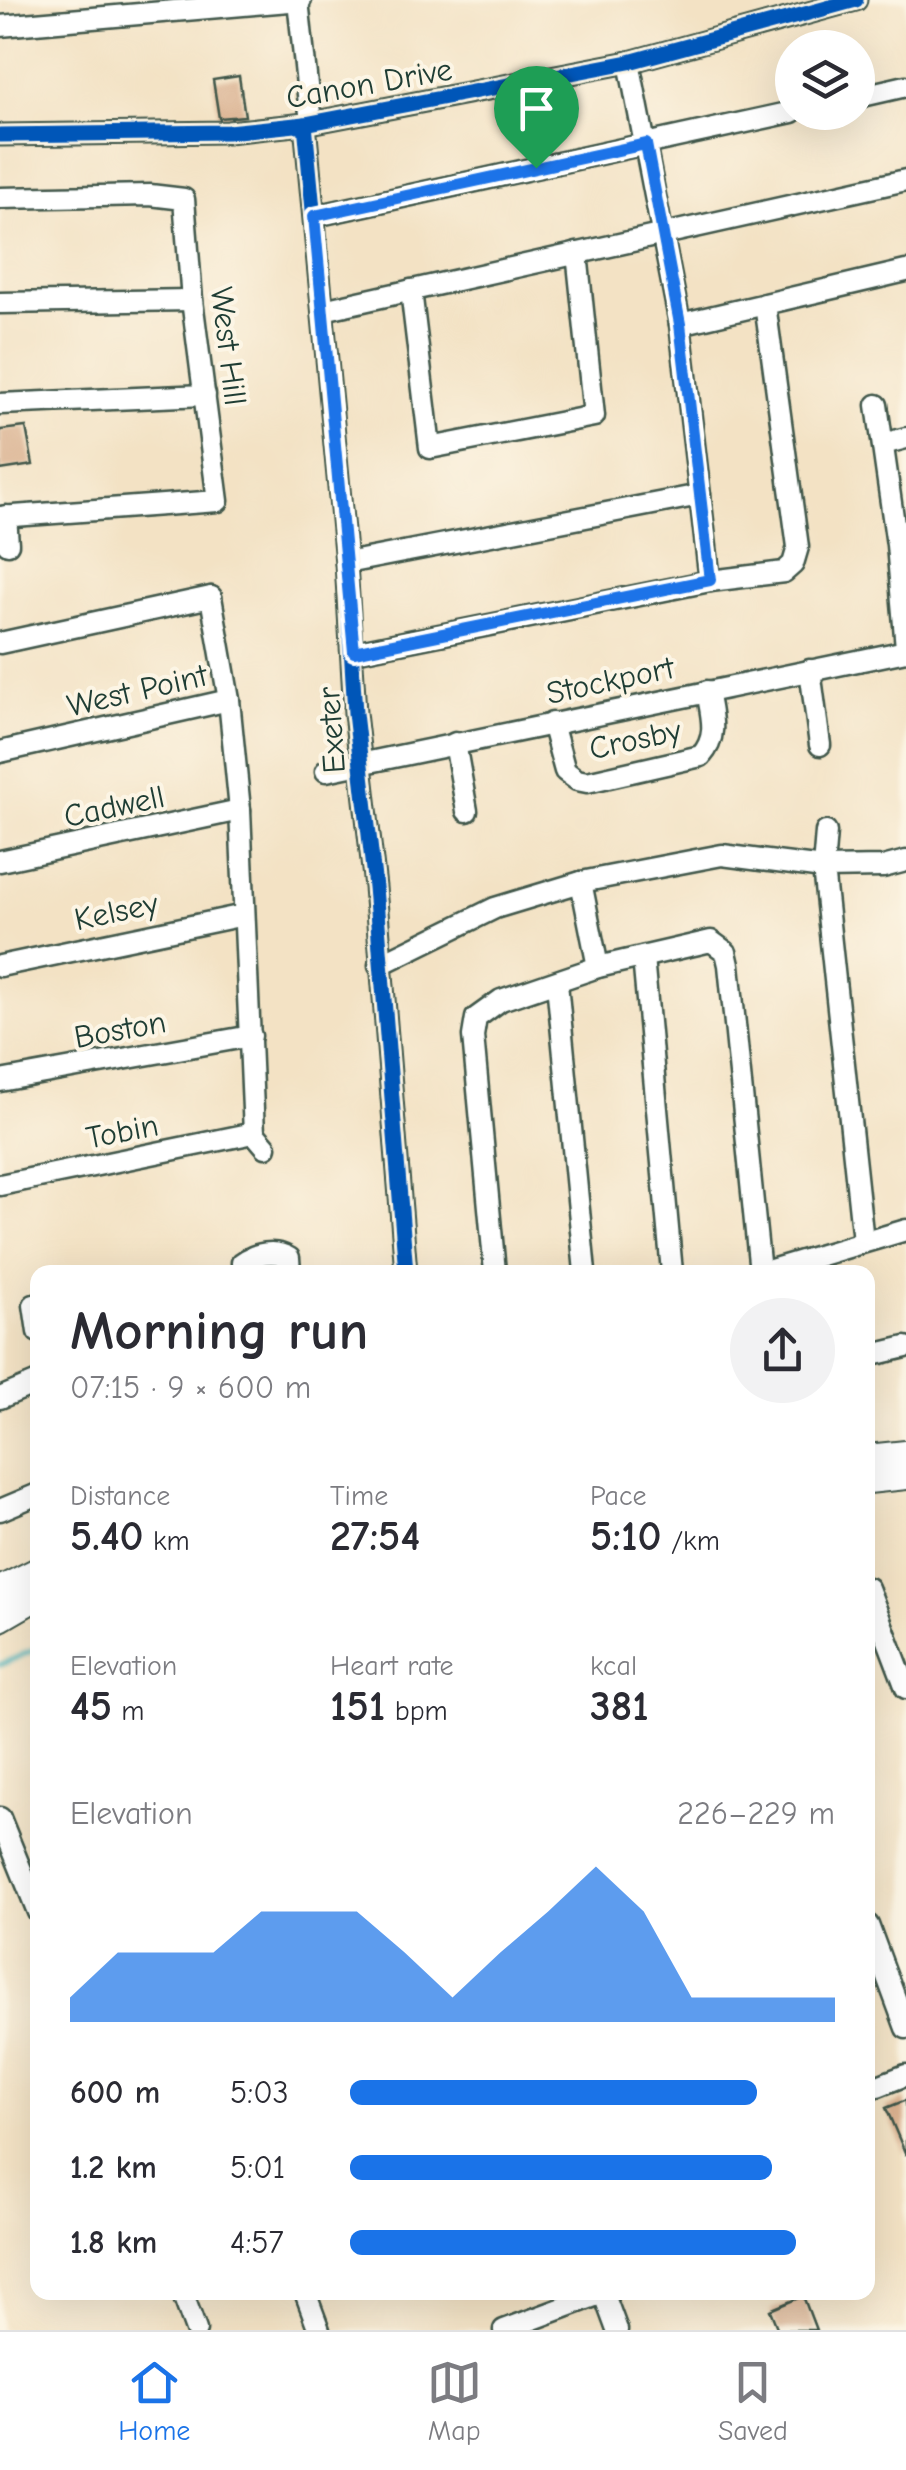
<!DOCTYPE html>
<meta charset="utf-8">
<style>
:root{--surface:#fff;--page:#f2f2f3;--text:#2b2b33;--muted:#7c7c81;--line:#e1e1e2;--accent:#1a73e8}
body{margin:0;font-family:"Comic Neue",sans-serif;background:var(--page);color:var(--text);height:100vh;display:flex;flex-direction:column;font-size:38px;white-space:nowrap}
*{box-sizing:border-box;margin:0}
p{font-size:32px;color:var(--muted)}
.icon{flex:none;width:55px;height:55px;fill:none;stroke:currentColor;stroke-width:2;stroke-linecap:round;stroke-linejoin:round}
.map{position:relative;flex:1;overflow:hidden}
.side{position:absolute;left:30px;top:1265px;width:845px;height:1035px;display:flex;flex-direction:column;background:var(--surface);border-radius:20px;box-shadow:0 10px 40px #0002}
.side>*{flex:none}
.buttons{position:absolute;left:775px;top:30px;display:grid;gap:20px}
.buttons a{display:grid;place-items:center;width:100px;height:100px;border-radius:50%;background:var(--surface);box-shadow:0 10px 40px #0002;font-size:50px}
.pin{position:absolute;display:grid;place-items:center;width:85px;height:85px;color:#fff;margin:-102px -42px;border-radius:50% 50% 50% 0;rotate:-45deg;box-shadow:0 0 10px #0007}
.pin .icon{rotate:45deg}
.round{display:grid;place-items:center;flex:none;width:105px;height:105px;border-radius:52px;background:var(--page)}
.headline{display:flex;align-items:center;justify-content:space-between;height:170px;padding:0 40px}
h1{font-size:55px;font-weight:800;line-height:75px}
.metrics{display:grid;grid-template-columns:repeat(3,1fr);gap:15px;height:170px;padding:10px 40px}
.metrics div{display:grid;align-content:center}
.metrics b{font-size:42px;font-weight:800}
.metrics small{font-size:28px;font-weight:400}
.metrics p{font-size:28px}
.chart{height:280px;padding:20px 40px}
.chart p{display:flex;justify-content:space-between}
.chart svg{width:100%;height:180px;margin-top:10px;fill:var(--accent);opacity:.7}
ul{padding:0 40px;list-style:none;font-size:32px}
li{display:grid;grid-template-columns:160px 120px 1fr;align-items:center;height:75px}
li i{height:25px;border-radius:12px;background:var(--accent)}
.dock{display:flex;justify-content:space-around;align-items:center;height:140px;border-top:2px solid var(--line);background:var(--surface);font-size:28px;color:var(--muted)}
.dock a{display:grid;justify-items:center;gap:5px}
.dock .selected{color:var(--accent)}
.map>svg:first-child{display:block}
</style>
<div class="map">
<svg width="906" height="2330" viewBox="0 0 906 2330">
<rect width="100%" height="100%" fill="#fcf5e5"/>
<filter id="ink" filterUnits="userSpaceOnUse"><feTurbulence type="fractalNoise" baseFrequency=".01" numOctaves="2"/><feDisplacementMap in="SourceGraphic" scale="20" xChannelSelector="R" yChannelSelector="G"/><feConvolveMatrix kernelMatrix="1 2 1 2 8 2 1 2 1" color-interpolation-filters="sRGB"/></filter>
<filter id="wash" filterUnits="userSpaceOnUse"><feTurbulence type="fractalNoise" baseFrequency=".0048" numOctaves="4" result="noise"/><feDisplacementMap in="SourceGraphic" scale="40" xChannelSelector="R" yChannelSelector="G"/><feGaussianBlur stdDeviation="2.25" result="paint"/><feColorMatrix in="noise" values="0 0 0 0 0 0 0 0 0 0 0 0 0 0 0 0 0 1.4 0 .05"/><feComposite in="paint" operator="in"/></filter>
<g filter="url(#wash)">
<rect width="100%" height="100%" fill="#f3e2c4"/>
<g fill="none" stroke-linecap="round" stroke-linejoin="round">
<path stroke="#44b4bb" stroke-width="5" d="M0,1665L38,1648"/>
</g>
<g id="blocks">
<g fill="#d8ad8b">
<path d="M239,76L245,116L219,118L213,80Z"/>
<path d="M26,427L33,465L0,470V430Z"/>
<path d="M906,2100V2155L886,2108Z"/>
<path d="M803,2296L816,2330H778L770,2310Z"/>
</g>
</g>
</g>
<g filter="url(#ink)">
<use href="#blocks" fill-opacity="0" stroke="#3f564a" stroke-width="2.5"/>
<g fill="none" stroke-linecap="round" stroke-linejoin="round">
<defs>
<g id="street">
<path d="M298,0L311,123"/>
<path d="M0,26L301,0"/>
<path d="M629,62L680,324L710,581"/>
<path d="M858,97L906,86"/>
<path d="M305,124L346,563L355,713L375,887L406,1272"/>
<path d="M0,135L228,132L305,124L629,62L856,0"/>
<path d="M0,198L150,195L184,199L192,300L218,501L0,517"/>
<path d="M315,216L792,112"/>
<path d="M411,290L430,448L594,416L577,253"/>
<path d="M0,303L192,300"/>
<path d="M323,310L906,180"/>
<path d="M680,324L906,271"/>
<path d="M0,404L205,395"/>
<path d="M877,405L897,545L906,648"/>
<path d="M883,444L906,438"/>
<path d="M6,516L8,544"/>
<path d="M346,563L700,495"/>
<path d="M211,597L229,700L240,810L254,1133L266,1147"/>
<path d="M0,643L211,597"/>
<path d="M354,652L710,581L784,572L793,564L798,547L765,304"/>
<path d="M810,670L820,745"/>
<path d="M552,723L565,771L577,780L587,782L701,756C719,736 711,715 707,691"/>
<path d="M455,743L467,811"/>
<path d="M0,752L229,700"/>
<path d="M326,771L906,651"/>
<path d="M826,832L823,868L863,1241"/>
<path d="M0,861L240,810"/>
<path d="M581,882L598,967"/>
<path d="M643,957L672,1272"/>
<path d="M379,965L495,908L581,882L722,855L823,868L883,867L906,861"/>
<path d="M0,966L244,915"/>
<path d="M557,983L585,1272"/>
<path d="M0,1081L251,1036"/>
<path d="M0,1185L254,1133"/>
<path d="M243,1272L242,1263C255,1253 275,1249 289,1258L290,1272"/>
<path d="M495,1272L473,1036L476,1018L501,1000L598,967L711,941L726,952L729,965L760,1272"/>
<path d="M764,1272L906,1230"/>
<path d="M34,1305L38,1332"/>
<path d="M868,1356L906,1347"/>
<path d="M0,1398L38,1382"/>
<path d="M0,1510L38,1494"/>
<path d="M868,1588L906,1688"/>
<path d="M0,1818L38,1912"/>
<path d="M868,1925L906,2028"/>
<path d="M878,2086L906,2075"/>
<path d="M182,2292L196,2330"/>
<path d="M305,2292L319,2330"/>
<path d="M603,2292L617,2330"/>
<path d="M504,2330L603,2293"/>
</g>
<g id="secondary">
<path d="M868,1459L906,1455"/>
<path d="M868,1479L906,1475"/>
<path d="M0,1591L38,1572"/>
<path d="M0,1617L38,1595"/>
</g>
</defs>
<use href="#street" stroke="#3f564a" stroke-width="25"/>
<use href="#secondary" stroke="#3f564a" stroke-width="32"/>
<use href="#street" stroke="#fff" stroke-width="20"/>
<use href="#secondary" stroke="#fff" stroke-width="28"/>
<defs>
<g id="cycleway">
<path d="M305,124L346,563L355,713L375,887L406,1272"/>
<path d="M0,135L228,132L305,124L629,62L856,0"/>
</g>
</defs>
<use href="#cycleway" stroke="#fcf5e5" stroke-width="21"/>
<use href="#cycleway" stroke="#0057b8" stroke-width="15"/>
</g>
</g>
<g fill="none" stroke-linecap="round" stroke-linejoin="round" filter="url(#ink)">
<defs>
<path id="route" d="M646,144L680,324L710,580L354,652L314,216Z"/>
</defs>
<use href="#route" stroke="#fff" stroke-width="20"/>
<use href="#route" stroke="#1a73e8" stroke-width="12"/>
</g>
<g text-anchor="middle" stroke-width="8" stroke-linejoin="round" paint-order="stroke">
<g font-size="32" fill="#1f3d34" stroke="#fcf5e5">
<text transform="translate(369 83) rotate(-10)" y="11">Canon Drive</text>
<text transform="translate(229 346) rotate(83)" y="11">West Hill</text>
<text transform="translate(610 680) rotate(-12)" y="11">Stockport</text>
<text transform="translate(137 690) rotate(-13)" y="11">West Point</text>
<text transform="translate(331 730) rotate(-94)" y="11">Exeter</text>
<text transform="translate(635 739) rotate(-12)" y="11">Crosby</text>
<text transform="translate(114 806) rotate(-12)" y="11">Cadwell</text>
<text transform="translate(116 911) rotate(-12)" y="11">Kelsey</text>
<text transform="translate(120 1029) rotate(-10)" y="11">Boston</text>
<text transform="translate(122 1131) rotate(-11)" y="11">Tobin</text>
</g>
</g>
</svg>
<div class="buttons">
<a><svg class="icon" aria-label="layers" viewBox="0 0 24 24"><path d="M12 4l9 5-9 5-9-5zM3 14l9 5 9-5"/></svg></a>
</div>
<div class="pin" style="left:536px;top:168px;background:#1e9e55"><svg class="icon" aria-label="arrive" viewBox="0 0 24 24"><path d="M6 21V4h12l-3 4 3 4H6"/></svg></div>
<section class="side">
<div class="headline"><div><h1>Morning run</h1><p>07:15 · 9 × 600 m</p></div><a class="round"><svg class="icon" aria-label="share" viewBox="0 0 24 24"><path d="M12 15V3M7 8l5-5 5 5M5 13v7h14v-7"/></svg></a></div>
<div class="metrics">
<div><p>Distance</p><b>5.40<small> km</small></b></div>
<div><p>Time</p><b>27:54</b></div>
<div><p>Pace</p><b>5:10<small> /km</small></b></div>
</div>
<div class="metrics">
<div><p>Elevation</p><b>45<small> m</small></b></div>
<div><p>Heart rate</p><b>151<small> bpm</small></b></div>
<div><p>kcal</p><b>381</b></div>
</div>
<div class="chart"><p><span>Elevation</span>226–229 m</p>
<svg viewBox="0 0 160 44" preserveAspectRatio="none"><path d="M0 44V38L10 27L20 27L30 27L40 17L50 17L60 17L70 27L80 38L90 27L100 17L110 6L120 17L130 38L140 38L150 38L160 38V44z"/></svg>
</div>
<ul>
<li><b>600 m</b>5:03<i style="width:84%"></i></li>
<li><b>1.2 km</b>5:01<i style="width:87%"></i></li>
<li><b>1.8 km</b>4:57<i style="width:92%"></i></li>
</ul>
</section>
</div>
<nav class="dock">
<a class="selected"><svg class="icon" aria-label="home" viewBox="0 0 24 24"><path d="M3 11l9-7 9 7M6 9v11h12V9"/></svg>Home</a>
<a><svg class="icon" aria-label="map" viewBox="0 0 24 24"><path d="M3 6l6-2 6 2 6-2v14l-6 2-6-2-6 2zM9 4v14M15 6v14"/></svg>Map</a>
<a><svg class="icon" aria-label="saved" viewBox="0 0 24 24"><path d="M7 4h10v16l-5-4-5 4z"/></svg>Saved</a>
</nav>
